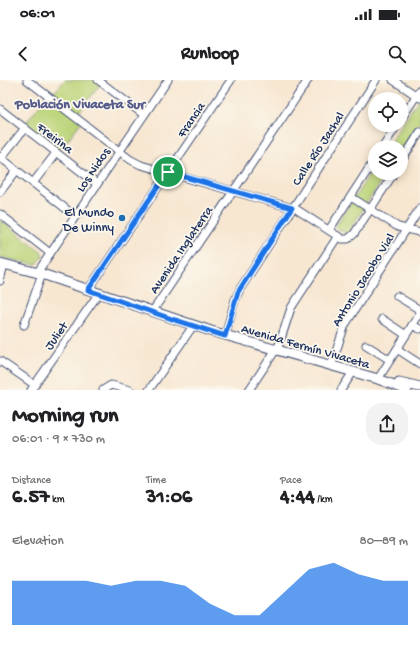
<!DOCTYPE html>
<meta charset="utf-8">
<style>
:root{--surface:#fff;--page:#f2f2f2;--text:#202124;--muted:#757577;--accent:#1a73e8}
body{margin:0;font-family:"Gochi Hand",sans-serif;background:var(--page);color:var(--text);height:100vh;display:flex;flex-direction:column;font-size:15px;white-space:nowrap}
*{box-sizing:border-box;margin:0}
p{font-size:13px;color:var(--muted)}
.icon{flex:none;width:22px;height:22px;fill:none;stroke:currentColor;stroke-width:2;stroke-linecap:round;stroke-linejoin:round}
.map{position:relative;height:310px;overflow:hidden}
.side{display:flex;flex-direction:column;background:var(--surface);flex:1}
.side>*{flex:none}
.fabs{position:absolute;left:368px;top:12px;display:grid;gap:8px}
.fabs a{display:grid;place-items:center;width:40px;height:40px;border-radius:50%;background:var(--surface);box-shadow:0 2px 10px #0003;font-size:20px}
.pin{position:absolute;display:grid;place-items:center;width:34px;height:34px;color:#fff;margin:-17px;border:2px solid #fff;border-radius:50%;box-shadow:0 1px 4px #0007}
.round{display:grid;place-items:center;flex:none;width:42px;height:42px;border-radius:16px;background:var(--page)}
.summary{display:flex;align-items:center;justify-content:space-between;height:68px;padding:0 12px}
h1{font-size:22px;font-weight:700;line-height:30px}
.stats{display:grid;grid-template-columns:repeat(3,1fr);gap:6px;height:68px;padding:4px 12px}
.stats div{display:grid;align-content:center}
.stats b{font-size:20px;font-weight:700}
.stats small{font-size:11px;font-weight:400}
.stats p{font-size:11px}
.chart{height:112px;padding:8px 12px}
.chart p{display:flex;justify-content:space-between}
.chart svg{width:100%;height:72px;margin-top:4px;fill:var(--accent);opacity:.7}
.status{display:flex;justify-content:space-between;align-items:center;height:28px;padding:0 20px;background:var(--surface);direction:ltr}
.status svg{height:11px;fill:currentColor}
header{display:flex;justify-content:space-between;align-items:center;height:52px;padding:0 12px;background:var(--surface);font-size:18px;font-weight:700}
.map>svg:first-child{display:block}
</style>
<div class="status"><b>06:01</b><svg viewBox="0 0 49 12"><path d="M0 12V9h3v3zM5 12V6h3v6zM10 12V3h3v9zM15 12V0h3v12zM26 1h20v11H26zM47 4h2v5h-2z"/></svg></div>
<header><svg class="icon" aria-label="back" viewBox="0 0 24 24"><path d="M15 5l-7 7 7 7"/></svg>Runloop<svg class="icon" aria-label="search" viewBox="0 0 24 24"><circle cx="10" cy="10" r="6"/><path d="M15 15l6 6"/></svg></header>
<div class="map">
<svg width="420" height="310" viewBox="0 0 420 310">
<rect width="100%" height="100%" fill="#fbf7ec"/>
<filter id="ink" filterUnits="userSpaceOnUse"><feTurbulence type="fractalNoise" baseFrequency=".025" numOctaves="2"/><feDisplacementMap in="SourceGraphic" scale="8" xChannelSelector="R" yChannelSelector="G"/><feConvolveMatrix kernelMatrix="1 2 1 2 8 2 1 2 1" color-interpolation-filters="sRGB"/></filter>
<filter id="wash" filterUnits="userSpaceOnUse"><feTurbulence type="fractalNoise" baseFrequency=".012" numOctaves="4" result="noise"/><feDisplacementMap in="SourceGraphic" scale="16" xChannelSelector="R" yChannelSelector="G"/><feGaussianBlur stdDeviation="0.9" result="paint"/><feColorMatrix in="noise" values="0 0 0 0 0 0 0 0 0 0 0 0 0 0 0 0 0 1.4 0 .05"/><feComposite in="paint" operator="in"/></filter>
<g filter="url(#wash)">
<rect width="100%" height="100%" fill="#f7e6d0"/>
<g fill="#bcd479" stroke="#6c826c">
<path d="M65,0H103L76,37L82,41L59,71L25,44L47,15L50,17Z"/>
<path d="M420,17V41L401,71V67H387Z"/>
<path d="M375,86V93H386L347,154L335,147Z"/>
<path d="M0,140L41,171L43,176L36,185L0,177Z"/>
</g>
</g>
<g filter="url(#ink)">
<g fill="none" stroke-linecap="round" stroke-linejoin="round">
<defs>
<g id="minor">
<path d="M27,0L119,71L131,80L141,85L296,129L342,159H348L354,154L394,93"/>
<path d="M98,0L144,35"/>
<path d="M393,0L420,18"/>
<path d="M0,29L97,104"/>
<path d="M401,39L420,10"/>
<path d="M383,67L397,45"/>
<path d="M0,77L75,136"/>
<path d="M1,78L25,48"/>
<path d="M401,82L420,52"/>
<path d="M33,103L56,73"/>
<path d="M0,112L17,90"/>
<path d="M351,117L398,147L420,152"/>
<path d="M0,134L50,173"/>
<path d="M329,150L375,79"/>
<path d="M37,193L168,0"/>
<path d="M0,201L4,184"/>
<path d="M88,210L231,0"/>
<path d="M397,216L420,230"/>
<path d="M152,232L308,0"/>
<path d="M382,239L406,255"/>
<path d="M24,245L42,194"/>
<path d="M412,245L420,249"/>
<path d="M225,256L235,220L240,209L376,0"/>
<path d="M366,265L390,280"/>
<path d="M397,269L420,284"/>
<path d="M0,281L35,305"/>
<path d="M331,286L345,245L420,128"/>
<path d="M378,299L420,233"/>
<path d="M31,310L99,213"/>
<path d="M103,310L111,305L130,310"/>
<path d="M149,310L193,246"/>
<path d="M249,310L279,265L291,228L338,156"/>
<path d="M341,310L353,292"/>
</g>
<g id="major">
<path d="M0,183L42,194L211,251L378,299L407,310"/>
<path d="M399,302L420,307"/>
</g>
</defs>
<use href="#minor" stroke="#3c4a6f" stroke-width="9"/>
<use href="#major" stroke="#3c4a6f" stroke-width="11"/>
<use href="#minor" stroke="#fff" stroke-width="7"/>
<use href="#major" stroke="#fff" stroke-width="9"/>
</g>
</g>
<g fill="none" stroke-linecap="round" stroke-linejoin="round" filter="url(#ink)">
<defs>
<path id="route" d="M168,92L292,128L238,212L225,256L175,240L88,210Z"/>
</defs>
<use href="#route" stroke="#fff" stroke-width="8"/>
<use href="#route" stroke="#1a73e8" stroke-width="5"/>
</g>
<circle fill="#1f6fb2" stroke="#fbf7ec" stroke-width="1.5" cx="122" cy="138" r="4"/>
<g text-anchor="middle" stroke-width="3.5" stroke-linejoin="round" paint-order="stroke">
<g font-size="13" fill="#1b2f5e" stroke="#fbf7ec">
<text transform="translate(190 39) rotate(-56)" y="5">Francia</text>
<text transform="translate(56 57) rotate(38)" y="5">Freirina</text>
<text transform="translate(317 68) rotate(-57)" y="5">Calle Río Jachal</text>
<text transform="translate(92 89) rotate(-56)" y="5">Los Nidos</text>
<text transform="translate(180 169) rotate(-56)" y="5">Avenida Inglaterra</text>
<text transform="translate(362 199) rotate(-58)" y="5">Antonio Jacobo Vial</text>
<text transform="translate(55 255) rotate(-55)" y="5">Juliet</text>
<text transform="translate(306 265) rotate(16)" y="5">Avenida Fermín Vivaceta</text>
</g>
<g font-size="13" fill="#1b2f5e" stroke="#fbf7ec" text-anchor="end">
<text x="114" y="136">El Mundo<tspan x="114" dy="15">De Winny</tspan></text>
</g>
<g font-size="14" font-weight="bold" fill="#565c8b" stroke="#fbf7ec">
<text x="80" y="28">Población Vivaceta Sur</text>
</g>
</g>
</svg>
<div class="fabs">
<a><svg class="icon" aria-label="locate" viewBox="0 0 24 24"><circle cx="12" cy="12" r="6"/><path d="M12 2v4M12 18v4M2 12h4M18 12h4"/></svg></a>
<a><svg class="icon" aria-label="layers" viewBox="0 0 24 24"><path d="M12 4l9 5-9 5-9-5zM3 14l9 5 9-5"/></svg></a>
</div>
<div class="pin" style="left:168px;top:92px;background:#1e9e55"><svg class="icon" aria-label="arrive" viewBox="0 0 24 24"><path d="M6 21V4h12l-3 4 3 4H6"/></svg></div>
</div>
<section class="side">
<div class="summary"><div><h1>Morning run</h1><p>06:01 · 9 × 730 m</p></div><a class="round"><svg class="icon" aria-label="share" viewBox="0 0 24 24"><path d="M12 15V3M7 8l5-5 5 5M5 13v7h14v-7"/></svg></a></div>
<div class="stats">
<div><p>Distance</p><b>6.57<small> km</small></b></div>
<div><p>Time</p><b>31:06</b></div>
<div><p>Pace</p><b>4:44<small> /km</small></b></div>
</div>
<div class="chart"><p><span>Elevation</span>80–89 m</p>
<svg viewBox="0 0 160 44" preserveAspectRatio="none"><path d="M0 44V17L10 17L20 17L30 17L40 20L50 17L60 17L70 20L80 31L90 38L100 38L110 24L120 10L130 6L140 13L150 17L160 17V44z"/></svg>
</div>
</section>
